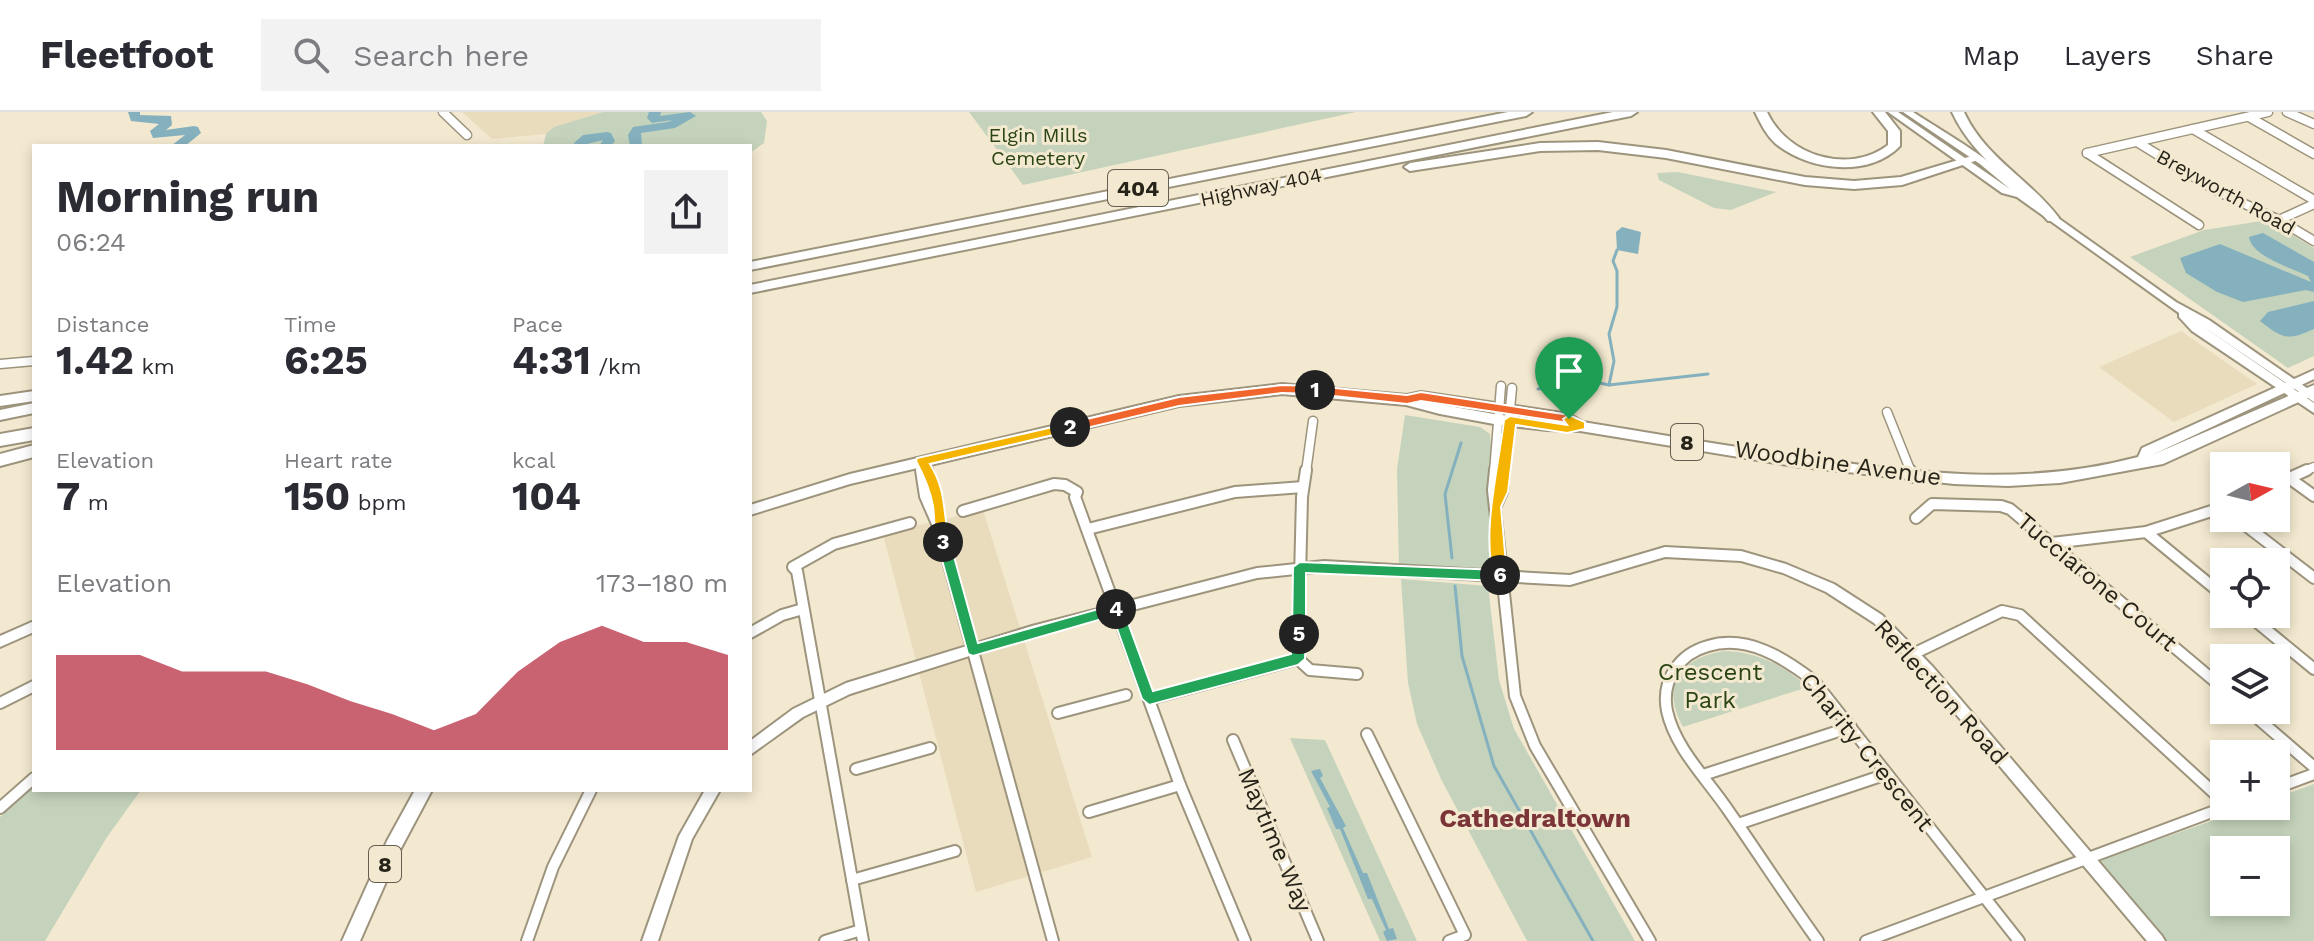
<!DOCTYPE html>
<meta charset="utf-8">
<style>
:root{--surface:#fff;--page:#f2f2f3;--text:#2b2b33;--muted:#7c7c81;--line:#e1e1e2;--accent:#b32136}
body{margin:0;font-family:"Work Sans",sans-serif;background:var(--page);color:var(--text);height:100vh;display:flex;flex-direction:column;font-size:30px;white-space:nowrap}
*{box-sizing:border-box;margin:0}
p{font-size:26px;color:var(--muted)}
.icon{flex:none;width:44px;height:44px;fill:none;stroke:currentColor;stroke-width:2;stroke-linecap:round;stroke-linejoin:round}
.map{position:relative;flex:1;overflow:hidden}
.sheet{position:absolute;left:32px;top:32px;width:720px;height:648px;display:flex;flex-direction:column;background:var(--surface);border-radius:0px;box-shadow:0 4px 12px #0003}
.sheet>*{flex:none}
.needle{width:52px;rotate:82deg}
.fabs{position:absolute;left:2210px;top:340px;display:grid;gap:16px}
.fabs a{display:grid;place-items:center;width:80px;height:80px;border-radius:0px;background:var(--surface);box-shadow:0 4px 12px #0003;font-size:40px}
.pin{position:absolute;display:grid;place-items:center;width:68px;height:68px;color:#fff;margin:-82px -34px;border-radius:50% 50% 50% 0;rotate:-45deg;box-shadow:0 0 8px #0007}
.pin .icon{rotate:45deg}
.km{position:absolute;width:40px;height:40px;margin:-20px;border-radius:50%;background:#222;color:#fff;font-size:22px;line-height:40px;text-align:center}
.round{display:grid;place-items:center;flex:none;width:84px;height:84px;border-radius:0px;background:var(--page)}
.headline{display:flex;align-items:center;justify-content:space-between;height:136px;padding:0 24px}
h1{font-size:44px;font-weight:700;line-height:60px}
.figures{display:grid;grid-template-columns:repeat(3,1fr);gap:12px;height:136px;padding:8px 24px}
.figures div{display:grid;align-content:center}
.figures b{font-size:40px;font-weight:700}
.figures small{font-size:22px;font-weight:400}
.figures p{font-size:22px}
.chart{height:224px;padding:16px 24px}
.chart p{display:flex;justify-content:space-between}
.chart svg{width:100%;height:144px;margin-top:8px;fill:var(--accent);opacity:.7}
header{display:flex;align-items:center;gap:48px;box-sizing:border-box;height:112px;padding:0 40px;background:var(--surface);border-bottom:2px solid var(--line)}
header strong{font-size:38px}
nav{display:flex;gap:44px;margin-inline-start:auto;font-size:28px}
.search{width:560px;height:72px;background:var(--page);display:flex;align-items:center;gap:20px;box-sizing:border-box;padding:0 28px;border-radius:0px;color:var(--muted);font-size:30px}
.map>svg:first-child{display:block}
</style>
<header>
<strong>Fleetfoot</strong>
<div class="search"><svg class="icon" aria-label="search" viewBox="0 0 24 24"><circle cx="10" cy="10" r="6"/><path d="M15 15l6 6"/></svg>Search here</div>
<nav><a>Map</a><a>Layers</a><a>Share</a></nav>
</header>
<div class="map">
<svg width="2314" height="829" viewBox="0 0 2314 829">
<rect width="100%" height="100%" fill="#f3e9d0"/>
<g fill="#e9dcbc">
<path d="M462,0H603L554,15L546,22L492,27Z"/>
<path d="M2181,219L2257,272L2174,310L2099,255Z"/>
<path d="M983,398L1092,745L976,780L883,422Z"/>
</g>
<g fill="#c5d3bc" fill-rule="evenodd">
<path d="M603,0H761L767,9L764,31L750,41V34H543L546,22L554,15Z"/>
<path d="M969,0H1356L1023,73Z"/>
<path d="M1678,60L1776,80L1731,98L1714,96L1659,68L1657,61Z"/>
<path d="M2268,108L2314,136V244L2288,256L2130,145L2204,118Z"/>
<path d="M1405,303L1480,315L1490,322L1500,466L1399,459L1397,357Z"/>
<path d="M1401,467L1488,474L1499,568L1514,617L1635,829H1527L1441,667L1417,612L1408,571Z"/>
<path d="M1724,539C1758,540 1783,553 1808,575L1683,615C1660,572 1679,547 1724,539Z"/>
<path d="M1290,626L1325,628L1417,829H1380Z"/>
<path d="M34,672V678H141L107,725L45,829H0V705Z"/>
<path d="M2314,672V829H2166L2097,749L2254,694H2276V686ZM2224,738H2276V790H2224Z"/>
</g>
<g fill="#84b1bd">
<path d="M1622,115L1641,120L1638,142L1617,138L1616,120Z"/>
<path d="M2263,121L2314,150V180L2306,178L2243,190L2217,180L2186,161L2180,146L2220,132L2311,170L2308,164C2292,156 2252,145 2249,125Z"/>
<path d="M2314,189V217C2287,229 2283,227 2260,209L2268,200Z"/>
<path d="M1320,657L1323,664L1320,666L1346,714L1343,716L1363,761H1367L1389,817L1393,816L1397,827L1387,829L1383,820L1386,818L1372,787H1368L1340,717H1336L1327,696L1330,695L1311,659Z"/>
</g>
<g fill="none" stroke-linecap="round" stroke-linejoin="round">
<g stroke="#84b1bd" stroke-width="3">
<path d="M1609,273L1614,249L1609,222L1617,195V159L1613,149L1617,138"/>
<path d="M1538,277L1577,266L1609,273L1708,262"/>
<path d="M1452,446L1445,382L1461,331"/>
<path d="M1455,474L1462,544L1494,654L1593,829"/>
</g>
<g fill="#84b1bd" fill-rule="evenodd">
<path d="M128,0H140V3L171,4L172,13L166,18L194,14L198,15L201,21L185,34H171L185,23L153,26L150,19L159,12L131,9Z"/>
<path d="M649,0H661L660,4L690,0L696,4L675,16L641,21L642,34H630L628,23L633,15L668,10L672,8L652,11L647,6Z"/>
<path d="M607,20L611,21L615,29L611,34H599L603,28L587,32L588,34H576L574,31L583,23Z"/>
</g>
<defs>
<g id="street-far1">
<path d="M443,0L467,23"/>
<path d="M2287,0L2314,12"/>
<path d="M2249,5L2314,42"/>
<path d="M2193,17L2314,88"/>
<path d="M2137,30L2217,79L2279,108L2314,129"/>
<path d="M2087,41L2268,0"/>
<path d="M2087,41L2199,113"/>
<path d="M2279,108L2314,92"/>
<path d="M0,252L34,249"/>
<path d="M1887,300L1911,360"/>
<path d="M922,349L928,360"/>
<path d="M921,360L922,349"/>
<path d="M1306,360L1313,309"/>
<path d="M1494,360L1501,274"/>
<path d="M1504,360L1512,276"/>
<path d="M2303,360L2314,355"/>
</g>
<g id="street">
<path d="M921,358L925,384L939,416L1053,829"/>
<path d="M927,358L937,388L939,414"/>
<path d="M1495,358L1493,378L1515,584L1535,634L1650,829"/>
<path d="M1910,358L1912,365"/>
<path d="M2289,366L2314,384"/>
<path d="M2276,372L2307,358"/>
<path d="M1495,395L1502,380L1504,358"/>
<path d="M963,399L1054,372L1065,373L1077,380L1075,385L1180,673L1245,829"/>
<path d="M1916,406L1932,392L2001,394L2010,397L2224,577"/>
<path d="M2236,406L2314,466"/>
<path d="M1088,417L1235,380L1303,375"/>
<path d="M2146,420L2224,484"/>
<path d="M2052,431L2146,420L2224,395"/>
<path d="M2247,502L2314,557"/>
<path d="M750,521L782,503L803,497"/>
<path d="M1913,542L2002,499L2020,503L2224,690"/>
<path d="M1298,547L1302,385L1306,358"/>
<path d="M1298,547L1310,558L1357,562"/>
<path d="M1149,587L1298,547"/>
<path d="M0,591L34,574"/>
<path d="M2248,598L2314,655"/>
<path d="M1058,601L1126,583"/>
<path d="M1367,622L1465,823L1449,829"/>
<path d="M1233,628L1318,829"/>
<path d="M856,657L930,636"/>
<path d="M1703,663L1851,615"/>
<path d="M2276,676L2314,662"/>
<path d="M0,696L34,666"/>
<path d="M1089,700L1180,673"/>
<path d="M1738,712L1887,662"/>
<path d="M852,768L955,739"/>
<path d="M527,829L553,755L591,678"/>
<path d="M825,829L861,818"/>
<path d="M863,829L797,459L793,455L834,432L910,411"/>
<path d="M1818,829C1787,786 1758,741 1728,698C1707,667 1675,636 1667,599C1661,568 1679,542 1708,534C1747,522 1784,546 1814,569L2019,829"/>
<path d="M1866,829L2228,694"/>
</g>
<g id="secondary">
<path d="M1888,0H1898L2010,77L1980,52L1903,0H1913C1951,25 1993,47 2023,81L2176,190L2209,208L2314,281V290L2198,211L2314,291V301L2192,219L2179,205V201L2017,85L2002,81Z"/>
<path d="M1665,435L1741,439L1786,452L1834,472L1882,503L1933,555L2162,824L2165,829H2147L1923,563L1874,511L1826,480L1783,461L1741,449L1665,445L1570,473L1324,459L1257,466L1032,524L850,582L803,605L750,643V629L793,597L846,571L1032,514L1257,456L1324,449L1570,463Z"/>
<path d="M34,509V520L0,535V524Z"/>
<path d="M705,678H720L692,727L658,829H642L679,724Z"/>
</g>
<g id="primary">
<path d="M2314,258V267L2152,343L2314,273V283L2163,352L2060,371L2008,374L1954,372L1794,354L1580,319L1547,318L1494,312L1440,302L1406,293L1282,282L1179,294L850,372L750,403V393L850,362L1179,284L1282,272L1407,283L1421,280L1569,302L1583,310C1663,323 1744,337 1824,348C1931,363 2033,373 2138,345L2142,336ZM1437,292L1551,309L1494,302Z"/>
<path d="M415,678H432L399,740L360,829H342L387,729Z"/>
</g>
<g id="highway">
<path d="M1508,0H1532L1526,4L750,158V150Z"/>
<path d="M1613,0H1637L1631,4L750,181V173Z"/>
<path d="M1755,0H1767C1787,44 1849,63 1888,33V19L1873,0H1885L1900,19V34C1869,66 1809,59 1776,32C1766,23 1761,12 1755,0Z"/>
<path d="M1952,0H1964C1985,46 2030,67 2059,106L2058,109H2048C2016,71 1973,46 1952,0Z"/>
<path d="M1598,30L1666,38L1805,65L1854,69L1901,65L1975,43L1981,47L1902,73L1854,77L1805,73L1666,46L1598,38L1540,39L1410,59L1404,55L1410,51L1540,31Z"/>
<path d="M34,279V289L0,294V284Z"/>
<path d="M34,291V301L0,308V298Z"/>
<path d="M34,316V328L0,334V322Z"/>
<path d="M34,333V345L0,354V342Z"/>
</g>
</defs>
<use href="#street-far1" stroke="#9d947d" stroke-width="11"/>
<use href="#street" stroke="#9d947d" stroke-width="14"/>
<use href="#secondary" stroke="#9d947d" stroke-width="4"/>
<use href="#primary" stroke="#9d947d" stroke-width="4"/>
<use href="#highway" stroke="#9d947d" stroke-width="4"/>
<use href="#street-far1" stroke="#fff" stroke-width="8"/>
<use href="#street" stroke="#fff" stroke-width="10"/>
<use href="#secondary" fill="#fff" fill-rule="evenodd"/>
<use href="#primary" fill="#fff" fill-rule="evenodd"/>
<use href="#highway" fill="#fff" fill-rule="evenodd"/>
</g>
<path fill="#f0652b" stroke="#fff" stroke-width="2" d="M1315,274L1407,283L1421,280L1569,303L1575,307L1569,311L1421,289L1407,292L1315,282L1309,278Z"/>
<path fill="#f0652b" stroke="#fff" stroke-width="2" d="M1282,273L1315,274L1321,278L1315,282L1282,281L1179,294L1070,320L1064,315L1070,311L1179,285Z"/>
<path fill="#f5b400" stroke="#fff" stroke-width="2" d="M1070,311L1074,312V318L930,352C948,381 942,401 950,430L948,434H939C933,420 935,408 933,394C930,377 924,364 916,349L917,346Z"/>
<path fill="#22a559" stroke="#fff" stroke-width="2" d="M943,425L950,430L978,531L1116,492L1123,497L1116,503L973,544L968,542L937,430Z"/>
<path fill="#22a559" stroke="#fff" stroke-width="2" d="M1116,492L1123,497L1153,579L1291,542L1292,522L1299,517L1306,522L1305,547L1298,553L1149,593L1142,587L1110,497Z"/>
<path fill="#22a559" stroke="#fff" stroke-width="2" d="M1300,450L1500,458L1507,463L1500,469L1306,461V522L1299,528L1292,522L1293,455Z"/>
<path fill="#f5b400" stroke="#fff" stroke-width="2" d="M1569,303L1585,310V317L1567,321L1516,313L1508,380L1501,395L1507,463L1505,467H1495C1480,425 1499,353 1504,308L1510,304L1567,313L1563,307Z"/>
<g text-anchor="middle" stroke-width="6" stroke-linejoin="round" paint-order="stroke">
<g font-size="20" fill="#2a4413" stroke="#f3e9d0">
<text x="1038" y="30">Elgin Mills<tspan x="1038" dy="23">Cemetery</tspan></text>
</g>
<g font-size="20" fill="#262319" stroke="#f3e9d0">
<text transform="translate(1261 75) rotate(-12)" y="7">Highway 404</text>
<text transform="translate(2226 80) rotate(29)" y="7">Breyworth Road</text>
</g>
<g fill="#f3e9d0" stroke="#645e50" stroke-width="2">
<rect x="1108" y="58" width="60" height="36" rx="6"/>
<rect x="1671" y="312" width="32" height="36" rx="6"/>
<rect x="369" y="734" width="32" height="36" rx="6"/>
</g>
<g font-size="22" font-weight="bold" fill="#262319">
<text x="1138" y="84">404</text>
<text x="1687" y="338">8</text>
<text x="385" y="760">8</text>
</g>
<g font-size="24" fill="#262319" stroke="#f3e9d0">
<text transform="translate(1838 351) rotate(8)" y="8">Woodbine Avenue</text>
<text transform="translate(2097 470) rotate(40)" y="8">Tucciarone Court</text>
<text transform="translate(1941 580) rotate(48)" y="8">Reflection Road</text>
<text transform="translate(1867 640) rotate(51)" y="8">Charity Crescent</text>
<text transform="translate(1275 728) rotate(67)" y="8">Maytime Way</text>
</g>
<g font-size="24" fill="#2a4413" stroke="#f3e9d0">
<text x="1710" y="568">Crescent<tspan x="1710" dy="28">Park</tspan></text>
</g>
<g font-size="26" font-weight="bold" fill="#7b3437" stroke="#f3e9d0">
<text x="1535" y="715">Cathedraltown</text>
</g>
</g>
</svg>
<div class="fabs">
<a><svg class="needle" viewBox="-14 -14 28 28"><path d="M0-13l5 13h-10z" fill="#e53935"/><path d="M0 13l5-13h-10z" fill="#7c7c81"/></svg></a>
<a><svg class="icon" aria-label="locate" viewBox="0 0 24 24"><circle cx="12" cy="12" r="6"/><path d="M12 2v4M12 18v4M2 12h4M18 12h4"/></svg></a>
<a><svg class="icon" aria-label="layers" viewBox="0 0 24 24"><path d="M12 4l9 5-9 5-9-5zM3 14l9 5 9-5"/></svg></a>
<a>+</a>
<a>−</a>
</div>
<div class="pin" style="left:1569px;top:307px;background:#1e9e55"><svg class="icon" aria-label="arrive" viewBox="0 0 24 24"><path d="M6 21V4h12l-3 4 3 4H6"/></svg></div>
<b class="km" style="left:1315px;top:278px">1</b>
<b class="km" style="left:1070px;top:315px">2</b>
<b class="km" style="left:943px;top:430px">3</b>
<b class="km" style="left:1116px;top:497px">4</b>
<b class="km" style="left:1299px;top:522px">5</b>
<b class="km" style="left:1500px;top:463px">6</b>
<section class="sheet">
<div class="headline"><div><h1>Morning run</h1><p>06:24</p></div><a class="round"><svg class="icon" aria-label="share" viewBox="0 0 24 24"><path d="M12 15V3M7 8l5-5 5 5M5 13v7h14v-7"/></svg></a></div>
<div class="figures">
<div><p>Distance</p><b>1.42<small> km</small></b></div>
<div><p>Time</p><b>6:25</b></div>
<div><p>Pace</p><b>4:31<small> /km</small></b></div>
</div>
<div class="figures">
<div><p>Elevation</p><b>7<small> m</small></b></div>
<div><p>Heart rate</p><b>150<small> bpm</small></b></div>
<div><p>kcal</p><b>104</b></div>
</div>
<div class="chart"><p><span>Elevation</span>173–180 m</p>
<svg viewBox="0 0 160 44" preserveAspectRatio="none"><path d="M0 44V15L10 15L20 15L30 20L40 20L50 20L60 24L70 29L80 33L90 38L100 33L110 20L120 11L130 6L140 11L150 11L160 15V44z"/></svg>
</div>
</section>
</div>
